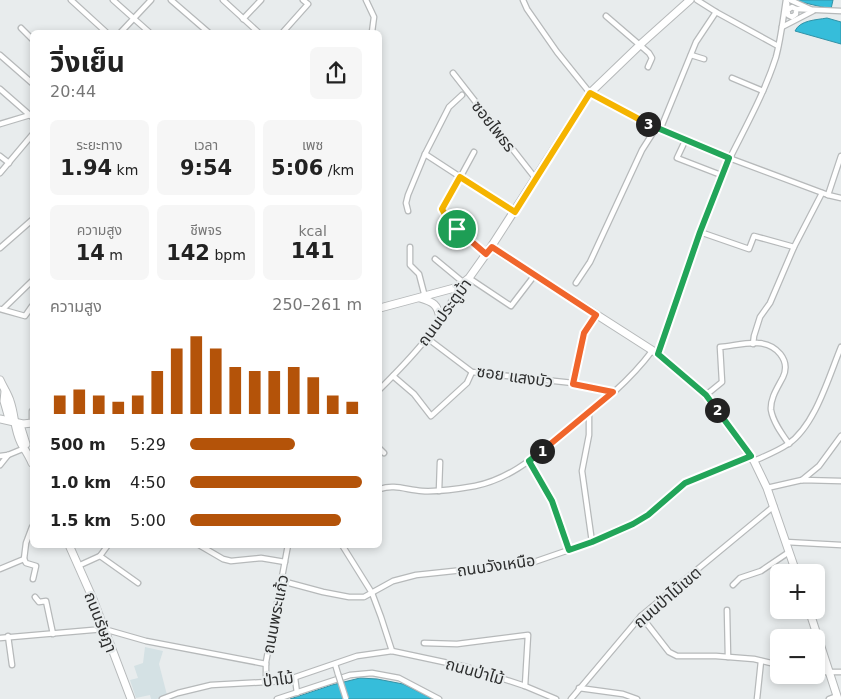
<!DOCTYPE html>
<html lang="th">
<meta charset="utf-8">
<style>
:root{--surface:#fff;--page:#f6f6f6;--text:#222;--muted:#767676;--accent:#b45309}
body{margin:0;font-family:"DejaVu Sans","Noto Sans Thai",sans-serif;background:var(--page);color:var(--text);height:100vh;display:flex;flex-direction:column;font-size:19px;white-space:nowrap}
*{box-sizing:border-box;margin:0}
p{font-size:16px;color:var(--muted)}
.icon{flex:none;width:28px;height:28px;fill:none;stroke:currentColor;stroke-width:2;stroke-linecap:round;stroke-linejoin:round}
.map{position:relative;flex:1;overflow:hidden}
.sheet{position:absolute;left:30px;top:30px;width:352px;height:518px;display:flex;flex-direction:column;background:var(--surface);border-radius:8px;box-shadow:0 2px 8px #0003}
.sheet>*{flex:none}
.fabs{position:absolute;left:770px;top:564px;display:grid;gap:10px}
.fabs a{display:grid;place-items:center;width:55px;height:55px;border-radius:8px;background:var(--surface);box-shadow:0 2px 8px #0003;font-size:25px}
.pin{position:absolute;display:grid;place-items:center;width:42px;height:42px;color:#fff;margin:-21px;border:2px solid #fff;border-radius:50%;box-shadow:0 1px 5px #0007}
.km{position:absolute;width:25px;height:25px;margin:-12px;border-radius:50%;background:#222;color:#fff;font-size:14px;line-height:25px;text-align:center}
.round{display:grid;place-items:center;flex:none;width:52px;height:52px;border-radius:8px;background:var(--page)}
.overview{display:flex;align-items:center;justify-content:space-between;height:85px;padding:0 20px}
h1{font-size:28px;font-weight:700;line-height:38px}
.metrics{display:grid;grid-template-columns:repeat(3,1fr);gap:8px;height:85px;padding:5px 20px}
.metrics div{display:grid;align-content:center;border-radius:8px;background:var(--page);text-align:center}
.metrics b{font-size:21px;font-weight:700}
.metrics small{font-size:14px;font-weight:400}
.metrics p{font-size:14px}
.chart{height:140px;padding:10px 20px}
.chart p{display:flex;justify-content:space-between}
.chart svg{width:100%;height:90px;margin-top:5px;stroke:var(--accent);stroke-width:6}
ul{padding:0 20px;list-style:none;font-size:16px}
li{display:grid;grid-template-columns:80px 60px 1fr;align-items:center;height:38px}
li i{height:12px;border-radius:6px;background:var(--accent)}
.map>svg:first-child{display:block}
</style>
<div class="map">
<svg width="841" height="699" viewBox="0 0 841 699">
<rect width="100%" height="100%" fill="#e8eced"/>
<path fill="#d4e1e4" d="M145,647L163,651L159,664L167,695L157,699H151L150,695L136,698L130,680L138,678L134,666L143,663Z"/>
<g fill="#36bdda" stroke="#3392a6">
<path d="M792,0H833L831,9Z"/>
<path d="M827,18L841,22V44L795,31C800,20 816,20 827,18Z"/>
<path d="M360,678L377,679L403,684L433,699H290L332,685Z"/>
</g>
<g fill="none" stroke-linecap="round" stroke-linejoin="round">
<defs>
<g id="street">
<path d="M71,0L106,32"/>
<path d="M113,0L149,32"/>
<path d="M171,0L208,32"/>
<path d="M223,0L258,32"/>
<path d="M366,0L374,17L372,32"/>
<path d="M523,0L527,9L557,52L590,93L660,130L729,158L828,195L841,198"/>
<path d="M697,0L716,12L778,46"/>
<path d="M790,0L810,9"/>
<path d="M787,3L788,15L792,17L796,14V9L792,7L788,10"/>
<path d="M796,9L841,11"/>
<path d="M606,16L649,53L652,58L648,67"/>
<path d="M243,19L261,0"/>
<path d="M782,27L813,11"/>
<path d="M21,28L32,39"/>
<path d="M121,32L151,0"/>
<path d="M283,32L308,4L303,0"/>
<path d="M0,55L32,83"/>
<path d="M691,55L704,59"/>
<path d="M453,73L536,179"/>
<path d="M732,78L763,91"/>
<path d="M0,89L32,117"/>
<path d="M0,124L30,115"/>
<path d="M660,130L696,42L716,12"/>
<path d="M685,141L677,158L721,175"/>
<path d="M474,152L442,211L457,229L486,254"/>
<path d="M425,154L514,212"/>
<path d="M0,156L9,163"/>
<path d="M0,173L32,135"/>
<path d="M828,195L841,156"/>
<path d="M408,211L406,203L408,195L425,154L449,107L462,95"/>
<path d="M700,232L749,249L754,236L794,247"/>
<path d="M410,247V265L419,274L425,297"/>
<path d="M0,248L32,220"/>
<path d="M435,259L464,283"/>
<path d="M469,278L511,306L534,276"/>
<path d="M576,283L590,262L642,150L656,128"/>
<path d="M0,309L25,316L32,306"/>
<path d="M3,309L32,281"/>
<path d="M427,338L472,372L573,383L613,392"/>
<path d="M753,344L754,336L760,317L770,303L794,247L822,193"/>
<path d="M658,354L718,183C737,141 762,101 776,57C781,38 783,19 786,0"/>
<path d="M393,376L414,394L431,416L467,383L472,372"/>
<path d="M573,383L584,333L596,315"/>
<path d="M380,389C409,360 442,326 458,287"/>
<path d="M706,395L722,382L720,347C732,346 746,342 758,343C776,344 791,360 783,377C778,387 770,398 771,410C773,422 782,434 789,444"/>
<path d="M589,414V435L582,471L592,542"/>
<path d="M32,419V411"/>
<path d="M380,449L384,453"/>
<path d="M0,456L8,455L25,448"/>
<path d="M529,461L552,501L569,550"/>
<path d="M754,461C765,456 778,451 788,444C815,426 829,376 841,347"/>
<path d="M0,465L8,455"/>
<path d="M802,480L819,466L841,436"/>
<path d="M767,488L802,480L841,481"/>
<path d="M380,489C394,484 407,490 422,491C439,492 458,489 475,486C511,479 538,454 566,432C597,407 628,383 652,351"/>
<path d="M439,491L440,462"/>
<path d="M786,542L841,545"/>
<path d="M199,545L223,559L231,561L261,558L285,562"/>
<path d="M342,545L372,593L381,617L392,651"/>
<path d="M100,556L138,583"/>
<path d="M24,559L26,563L36,566L33,579"/>
<path d="M78,566L100,556L108,545"/>
<path d="M0,569L24,559L26,543L32,527"/>
<path d="M282,581L323,592L349,597H364L393,581L416,575L511,565L534,562L592,542L633,524L648,515L685,483L751,456"/>
<path d="M733,585L740,578L761,571L789,552"/>
<path d="M35,597L39,602L46,601L53,634"/>
<path d="M727,610L728,657"/>
<path d="M641,616L669,652L677,656H716L754,659L779,665"/>
<path d="M8,636L12,665"/>
<path d="M0,638L104,629L146,641L266,664"/>
<path d="M424,643L457,644L528,635L525,686"/>
<path d="M335,664L338,674"/>
<path d="M816,672H841"/>
<path d="M295,678L297,693"/>
<path d="M266,683V662L288,545"/>
<path d="M579,688L623,694L637,699"/>
<path d="M162,699L178,693L211,685L284,681L357,656L392,651L467,667L525,686L556,699"/>
<path d="M277,699L350,675L372,673L399,678L439,699"/>
<path d="M571,699L641,616L774,506"/>
<path d="M757,699L761,661"/>
<path d="M829,699L837,696"/>
</g>
<g id="secondary">
<path d="M491,247L658,354L706,395L754,461L767,488L796,572"/>
<path d="M420,298C433,302 438,304 440,319"/>
<path d="M380,308L458,287L469,278L491,247L590,93L643,42L690,0"/>
<path d="M0,380C3,387 8,394 10,401C15,415 14,429 21,443C25,450 29,456 32,463"/>
<path d="M5,391L4,401L8,415L21,428L26,444"/>
<path d="M0,419L23,424L32,423"/>
<path d="M69,545L93,599L131,699"/>
<path d="M809,610L838,699"/>
</g>
</defs>
<use href="#street" stroke="#b6b9ba" stroke-width="7"/>
<use href="#secondary" stroke="#b6b9ba" stroke-width="9"/>
<use href="#street" stroke="#fff" stroke-width="4.5"/>
<use href="#secondary" stroke="#fff" stroke-width="7"/>
<defs>
<path id="street-bridge" d="M338,674L346,699"/>
</defs>
<use href="#street-bridge" stroke="#b6b9ba" stroke-width="7" stroke-linecap="butt"/>
<use href="#street-bridge" stroke="#fff" stroke-width="4.5"/>
</g>
<g fill="none" stroke-linecap="round" stroke-linejoin="round">
<defs>
<path id="split-1" d="M457,229L486,254L492,247L596,315L584,333L573,384L613,392L542,451"/>
<path id="split-2" d="M542,451L529,461L552,501L569,550L592,542L633,524L648,515L685,483L751,456L717,410"/>
<path id="split-3" d="M648,124L729,158L700,232L658,354L706,395L717,410"/>
<path id="split-4" d="M457,229L447,218L442,209L460,177L515,212L590,93L648,124"/>
</defs>
<use href="#split-1" stroke="#fff" stroke-width="10"/>
<use href="#split-2" stroke="#fff" stroke-width="10"/>
<use href="#split-3" stroke="#fff" stroke-width="10"/>
<use href="#split-4" stroke="#fff" stroke-width="10"/>
<use href="#split-1" stroke="#f0652b" stroke-width="6"/>
<use href="#split-2" stroke="#22a559" stroke-width="6"/>
<use href="#split-3" stroke="#22a559" stroke-width="6"/>
<use href="#split-4" stroke="#f5b400" stroke-width="6"/>
</g>
<g text-anchor="middle" stroke-width="4.5" stroke-linejoin="round" paint-order="stroke">
<g font-size="16" fill="#2c2d2d" stroke="#e8eced">
<text transform="translate(494 126) rotate(52)" y="6">ซอยไพธร</text>
<text transform="translate(444 312) rotate(-54)" y="6">ถนนประตูม้า</text>
<text transform="translate(515 376) rotate(8)" y="6">ซอย แสงบัว</text>
<text transform="translate(496 565) rotate(-8)" y="6">ถนนวังเหนือ</text>
<text transform="translate(667 597) rotate(-41)" y="6">ถนนป่าไม้เขต</text>
<text transform="translate(275 614) rotate(-79)" y="6">ถนนพระแก้ว</text>
<text transform="translate(101 622) rotate(69)" y="6">ถนนรัษฎา</text>
<text transform="translate(475 671) rotate(16)" y="6">ถนนป่าไม้</text>
<text transform="translate(278 679) rotate(-8)" y="6">ป่าไม้</text>
</g>
</g>
</svg>
<div class="fabs">
<a>+</a>
<a>−</a>
</div>
<div class="pin" style="left:457px;top:229px;background:#1e9e55"><svg class="icon" aria-label="arrive" viewBox="0 0 24 24"><path d="M6 21V4h12l-3 4 3 4H6"/></svg></div>
<b class="km" style="left:542px;top:451px">1</b>
<b class="km" style="left:717px;top:410px">2</b>
<b class="km" style="left:648px;top:124px">3</b>
<section class="sheet">
<div class="overview"><div><h1>วิ่งเย็น</h1><p>20:44</p></div><a class="round"><svg class="icon" aria-label="share" viewBox="0 0 24 24"><path d="M12 15V3M7 8l5-5 5 5M5 13v7h14v-7"/></svg></a></div>
<div class="metrics">
<div><p>ระยะทาง</p><b>1.94<small> km</small></b></div>
<div><p>เวลา</p><b>9:54</b></div>
<div><p>เพซ</p><b>5:06<small> /km</small></b></div>
</div>
<div class="metrics">
<div><p>ความสูง</p><b>14<small> m</small></b></div>
<div><p>ชีพจร</p><b>142<small> bpm</small></b></div>
<div><p>kcal</p><b>141</b></div>
</div>
<div class="chart"><p><span>ความสูง</span>250–261 m</p>
<svg viewBox="0 0 160 44" preserveAspectRatio="none"><path d="M5 44V35M15 44V32M25 44V35M35 44V38M45 44V35M55 44V23M65 44V12M75 44V6M85 44V12M95 44V21M105 44V23M115 44V23M125 44V21M135 44V26M145 44V35M155 44V38"/></svg>
</div>
<ul>
<li><b>500 m</b>5:29<i style="width:61%"></i></li>
<li><b>1.0 km</b>4:50<i style="width:100%"></i></li>
<li><b>1.5 km</b>5:00<i style="width:88%"></i></li>
</ul>
</section>
</div>
